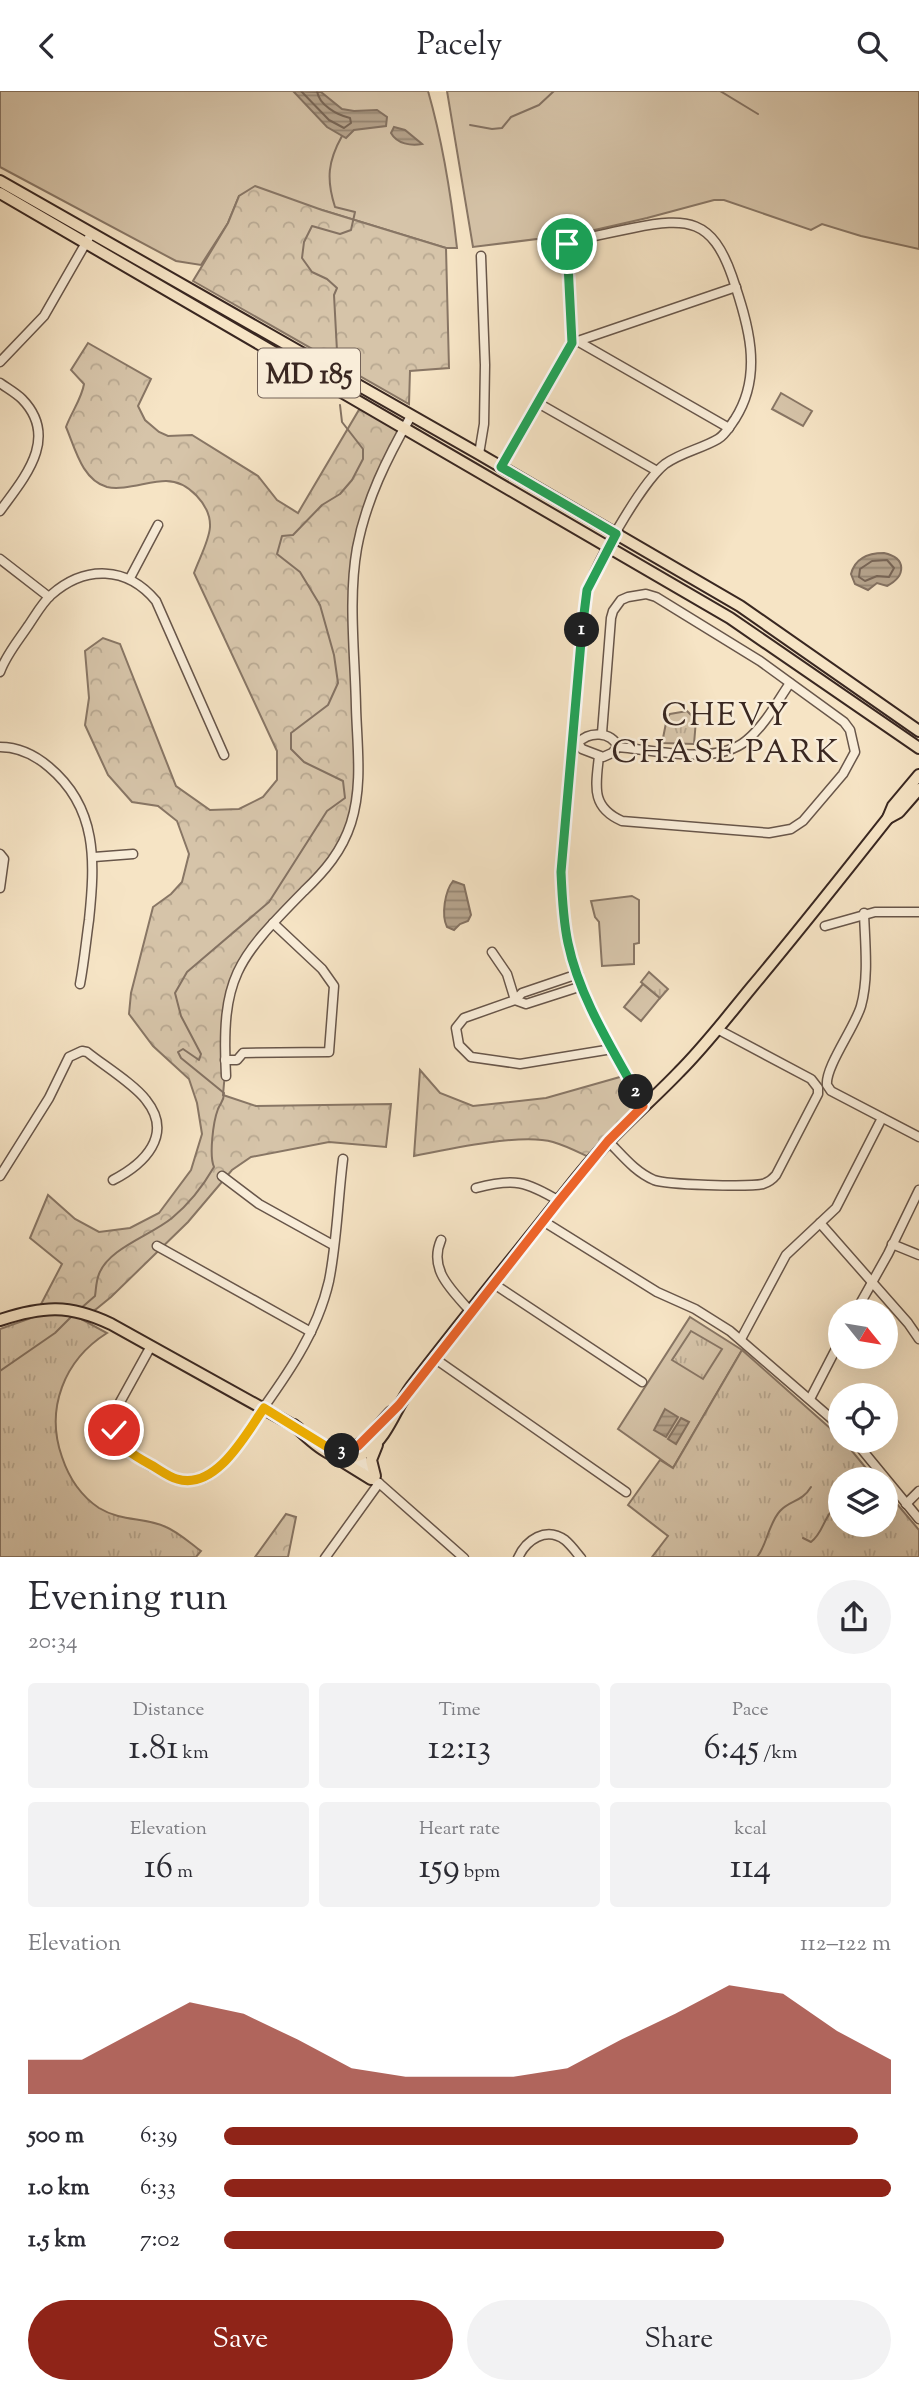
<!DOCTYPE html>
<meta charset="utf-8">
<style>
:root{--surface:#fff;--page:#f2f2f3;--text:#2b2b33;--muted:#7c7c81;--accent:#8f2418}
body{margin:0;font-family:"Sorts Mill Goudy",serif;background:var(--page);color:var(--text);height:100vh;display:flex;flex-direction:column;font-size:26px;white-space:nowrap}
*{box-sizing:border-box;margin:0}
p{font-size:23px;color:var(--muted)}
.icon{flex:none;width:38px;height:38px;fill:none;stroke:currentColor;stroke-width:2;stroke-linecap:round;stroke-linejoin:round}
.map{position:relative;height:1466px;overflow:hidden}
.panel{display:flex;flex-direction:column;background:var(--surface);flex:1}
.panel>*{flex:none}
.needle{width:46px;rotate:120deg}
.tools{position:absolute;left:828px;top:1208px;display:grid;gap:14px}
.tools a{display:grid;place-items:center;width:70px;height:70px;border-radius:50%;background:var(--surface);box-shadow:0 7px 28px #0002;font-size:35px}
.pin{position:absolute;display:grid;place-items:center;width:60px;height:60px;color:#fff;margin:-30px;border:4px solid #fff;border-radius:50%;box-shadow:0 2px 7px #0007}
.km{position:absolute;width:35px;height:35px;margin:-18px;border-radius:50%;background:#222;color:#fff;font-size:19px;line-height:35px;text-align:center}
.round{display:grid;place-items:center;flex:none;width:74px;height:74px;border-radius:37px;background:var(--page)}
.summary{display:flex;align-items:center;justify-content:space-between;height:119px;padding:0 28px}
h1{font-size:38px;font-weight:600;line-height:52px}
.stats{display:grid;grid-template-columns:repeat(3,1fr);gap:10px;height:119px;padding:7px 28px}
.stats div{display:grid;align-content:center;border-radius:7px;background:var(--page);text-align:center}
.stats b{font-size:35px;font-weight:600}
.stats small{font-size:19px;font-weight:400}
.stats p{font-size:19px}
.chart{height:196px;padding:14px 28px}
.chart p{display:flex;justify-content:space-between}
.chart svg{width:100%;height:126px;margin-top:7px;fill:var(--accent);opacity:.7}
.button{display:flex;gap:14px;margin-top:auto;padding:14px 28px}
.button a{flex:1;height:80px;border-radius:42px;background:var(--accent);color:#fff;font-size:28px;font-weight:600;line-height:80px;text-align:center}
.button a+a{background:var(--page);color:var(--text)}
ul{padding:0 28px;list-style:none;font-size:23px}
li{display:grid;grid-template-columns:112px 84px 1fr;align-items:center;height:52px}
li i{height:18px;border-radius:9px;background:var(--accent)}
header{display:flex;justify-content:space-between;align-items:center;height:91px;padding:0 28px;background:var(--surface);font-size:32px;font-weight:600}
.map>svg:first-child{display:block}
</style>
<header><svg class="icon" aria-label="back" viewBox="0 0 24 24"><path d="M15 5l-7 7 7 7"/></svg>Pacely<svg class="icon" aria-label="search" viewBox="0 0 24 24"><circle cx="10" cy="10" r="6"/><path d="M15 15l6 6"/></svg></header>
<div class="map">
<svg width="919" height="1467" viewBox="0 0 919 1467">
<defs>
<pattern id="forest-crowns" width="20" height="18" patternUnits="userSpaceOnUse" patternTransform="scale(1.75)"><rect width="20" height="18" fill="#d6c4a9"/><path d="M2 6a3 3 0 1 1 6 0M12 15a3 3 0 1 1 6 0" fill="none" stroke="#b8a891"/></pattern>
<pattern id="park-tufts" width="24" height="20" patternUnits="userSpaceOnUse" patternTransform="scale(1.75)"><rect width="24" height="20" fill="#d6c4a9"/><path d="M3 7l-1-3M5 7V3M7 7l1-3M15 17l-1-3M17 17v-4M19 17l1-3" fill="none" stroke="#b8a891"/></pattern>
<pattern id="water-rules" width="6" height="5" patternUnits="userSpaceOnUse" patternTransform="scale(1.75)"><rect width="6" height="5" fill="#b6a48d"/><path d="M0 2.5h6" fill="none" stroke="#958673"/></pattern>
</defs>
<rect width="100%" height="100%" fill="#f6e4c5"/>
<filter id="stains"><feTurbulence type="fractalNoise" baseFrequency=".00286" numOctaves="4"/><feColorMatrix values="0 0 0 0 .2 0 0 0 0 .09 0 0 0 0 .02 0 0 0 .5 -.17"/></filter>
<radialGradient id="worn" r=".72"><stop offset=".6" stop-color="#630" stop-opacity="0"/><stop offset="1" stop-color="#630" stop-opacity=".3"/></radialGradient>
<g fill="#d6c4a9" stroke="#887665" stroke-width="2">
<path d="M0,0H428C443,52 451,103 457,157H446L322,119L239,105L228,132L201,174L176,170L0,76Z"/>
<path d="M447,0H919V158L861,145L822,133L811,139L724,109H714L647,127L577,143L473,156Z"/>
<path d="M781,302L812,320L803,335L772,318Z"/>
<path d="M632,805L639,809V852L634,853V873L602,875L599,831L595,826L591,810Z"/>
<path d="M643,893L660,907L641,930L624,916Z"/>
<path d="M690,1226L742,1259L673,1377L618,1338Z"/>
</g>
<g fill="url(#forest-crowns)" stroke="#887665" stroke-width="2">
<path d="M255,95L322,119L446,157L449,277L410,280L409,313L193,190L228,132L239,105Z"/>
<path d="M88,252L151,288L138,315L145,329L159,341L168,345L192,344L258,385L277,409L298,422L363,312L404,337L376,392L354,485L358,706L341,759L261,843L233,890L223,1004L256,1015L391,1013L386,1056L329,1051L251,1066L232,1079L188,1131L111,1206L89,1224L38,1219L62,1173L30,1147L48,1104L75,1128L99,1141L130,1137L159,1122L191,1079L202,1043L197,1012L189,988L153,955L129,923L131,902L153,816L171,803L182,791L189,763L177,730L158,715L132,711L108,684L85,634L89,607L85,560L103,547L120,553L176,695L210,719L239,718L263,706L277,689V660L194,482C199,468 209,450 210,436C211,414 188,390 166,390C149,390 124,400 107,396C82,389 75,357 66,336C71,322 82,307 84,293L71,279Z"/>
<path d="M420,979L440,1002L473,1015L546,1007L627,984L643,1015L593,1068C580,1062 567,1055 553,1051C521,1042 448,1058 414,1065Z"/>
<path d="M286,1423L296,1426L288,1466H255Z"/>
</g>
<g fill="url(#park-tufts)" stroke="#887665" stroke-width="2">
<path d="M687,620L696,629L694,653L662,652L667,627L670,623Z"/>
<path d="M649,881L668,898L660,907L641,891Z"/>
<path d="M45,1222L72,1223L107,1242C64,1269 45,1318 62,1366C69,1387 81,1405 99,1417C122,1431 144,1426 166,1436C178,1441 190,1452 201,1460L196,1466H0V1238Z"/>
<path d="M691,1240L722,1258L703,1288L672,1269Z"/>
<path d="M742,1259L840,1346V1349H843L875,1388H840V1433H886V1400L919,1439V1466H652L668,1445L628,1414L660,1369L673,1377Z"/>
</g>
<g fill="url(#water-rules)" stroke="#847262" stroke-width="2">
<path d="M293,0L321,1L342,18L354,20L377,19L387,26L386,35L354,39L346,47L327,36Z"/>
<path d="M394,36L405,39L422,53C411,55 397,53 391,42Z"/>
<path d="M884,462C907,467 906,485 887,495L877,492L868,499L855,493L851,483C855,467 869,462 884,462Z"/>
<path d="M453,790L464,794L471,824L468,830L460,833L454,839L447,836C441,824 445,800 453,790Z"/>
<path d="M665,1318L678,1326L666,1346L654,1339Z"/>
<path d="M681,1327L689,1331L676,1353L668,1348Z"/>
</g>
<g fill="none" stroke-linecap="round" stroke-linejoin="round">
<g stroke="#786657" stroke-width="2">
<path d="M301,0L329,29L344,37L351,32L350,27C337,24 319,14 317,0"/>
<path d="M887,469L894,477L889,486L877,485L865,490L859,486L860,478L872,470Z"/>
</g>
<g stroke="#847262" stroke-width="2">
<path d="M711,0H716"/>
<path d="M720,0L758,23"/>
<path d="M470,34L492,38L502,37L511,26L539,14L554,0"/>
<path d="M340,265L337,260L334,204L337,197L327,188L312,181L302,167L304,151L312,135L340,143L351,139L355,121L335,116C326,88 328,70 342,45"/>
<path d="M80,1218L95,1205C96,1199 96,1190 99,1183C109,1157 150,1145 172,1127C189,1113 203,1095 214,1076C209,1065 213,1031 218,1018C221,1011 224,1010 224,1002L181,967L178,961L183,958L199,969L201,963L181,925L175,902L187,881L269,811L327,720L345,707L343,690L304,671L291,658V642L328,614L338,592L334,564L320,514L300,481L277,463L282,445L293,444L322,414L340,403L352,389L363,368V358L342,331L340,314"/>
<path d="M0,1280L55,1242L73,1224"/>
<path d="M803,1447L811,1451C823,1442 823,1428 834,1417"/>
<path d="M756,1467C766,1458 768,1433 780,1420C790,1409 802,1411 811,1396"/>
</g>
<defs>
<g id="minor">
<path d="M579,251L729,337"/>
<path d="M572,252L567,154L571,150C592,146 613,141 633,137C688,126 712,128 732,185C748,232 764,283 735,328C730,335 725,344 718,348C701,358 682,361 665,373C642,391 590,480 585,509L561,781C562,805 563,828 568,852C580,910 616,963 643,1015"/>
<path d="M0,271L44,225L91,143"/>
<path d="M0,292C7,297 16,302 22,308C60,347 24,387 0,420"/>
<path d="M538,312L657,380"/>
<path d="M479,363L484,333L485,274L481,165"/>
<path d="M501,376L572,252L736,196"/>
<path d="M0,468L49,506"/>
<path d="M130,487L158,434"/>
<path d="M0,581C6,564 18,550 28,535C35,525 42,512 51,504C85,474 127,475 156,510L224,664"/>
<path d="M573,651L578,652L582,658L603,666L612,662L618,656C655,659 717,675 747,649C765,634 777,611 790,592"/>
<path d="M578,652C589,640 611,640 618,656"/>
<path d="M0,656C18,656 35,664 49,676C98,717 95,771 89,829C86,850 84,872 80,893"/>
<path d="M599,665C596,694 590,716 622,730L769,742L791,738L803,730L843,683L855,661L850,639L844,631L760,570L656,506L646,503L628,506L621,509L613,520L611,527L602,642"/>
<path d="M0,763L4,768L0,797"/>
<path d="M94,766L133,763"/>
<path d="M864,822C865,852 869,886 861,915C855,936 825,976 827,994L831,1000L919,1046"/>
<path d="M825,835L875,821H919"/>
<path d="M492,861L507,883L515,909"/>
<path d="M578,883L522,902L515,909L464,927L456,937L459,954L471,966L520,973L612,958"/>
<path d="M515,909L526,913L582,895"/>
<path d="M225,969H237L243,962L329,961L334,895L322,878L273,832"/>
<path d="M226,985C221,886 236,869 304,800C325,780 342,760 351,732C363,694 357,654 356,616C355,564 348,508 357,457C366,409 387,367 411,325"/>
<path d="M608,1050C622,1064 635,1081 654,1089C667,1094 748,1096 763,1093C769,1091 772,1089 776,1084L818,1003V997L811,988L717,938"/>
<path d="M0,1085L49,1007L69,966L82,960L87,961C103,974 134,993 146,1009C174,1044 144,1073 113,1089"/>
<path d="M222,1085L259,1113L333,1154"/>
<path d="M476,1097C514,1087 526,1090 559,1110"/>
<path d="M543,1130L657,1201L695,1218L730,1240L840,1335"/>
<path d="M820,1132L908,1232L919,1248"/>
<path d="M441,1149C428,1179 452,1199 471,1221"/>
<path d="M892,1153L919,1164"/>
<path d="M157,1155L311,1241"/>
<path d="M494,1193L642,1291"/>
<path d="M856,1220L888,1163L919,1099"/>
<path d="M741,1248L786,1164L836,1117L882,1027"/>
<path d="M151,1255L119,1313C113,1326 112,1341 121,1353C128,1364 168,1386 180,1388C189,1390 198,1390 206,1386C228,1375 241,1349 254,1330C285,1287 317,1243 329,1190C337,1150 338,1108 343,1068"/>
<path d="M434,1267L626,1401"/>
<path d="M810,1308L840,1250"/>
<path d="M854,1349L919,1428"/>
<path d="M354,1361C355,1376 366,1386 379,1392L464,1467"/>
<path d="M356,1361L374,1383"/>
<path d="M906,1413L919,1400"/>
<path d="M325,1467L379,1392"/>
<path d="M518,1467C526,1449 546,1435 565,1449C571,1454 576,1461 581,1467"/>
</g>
<g id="major">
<path d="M0,90L479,363L740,515L919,640"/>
<path d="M0,102L730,527L919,657"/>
<path d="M888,727L899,721L919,698"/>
<path d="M0,1229C43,1215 69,1213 111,1233L298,1337"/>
<path d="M294,1334C312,1351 338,1379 366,1361C388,1346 396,1316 411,1296C459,1233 510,1171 559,1109C576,1088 592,1067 611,1048C633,1025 657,1004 679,981C705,955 728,925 751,897C798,841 843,784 888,727L893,715L919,684"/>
<path d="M339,1360C362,1360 376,1336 391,1321"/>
<path d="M337,1367L371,1388"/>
<path d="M375,1385L371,1369L377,1354"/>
</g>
</defs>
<use href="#minor" stroke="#68564a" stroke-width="11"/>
<use href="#major" stroke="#392721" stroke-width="14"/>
<use href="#minor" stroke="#f9edd9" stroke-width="8"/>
<use href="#major" stroke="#f6e4c5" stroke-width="10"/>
</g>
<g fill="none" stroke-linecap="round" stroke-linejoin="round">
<defs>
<path id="split-1" d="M567,153L572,252L501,376L616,443L587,499L582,539"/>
<path id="split-2" d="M582,539L561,781C562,805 563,829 568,852C579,905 610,954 636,1001"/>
<path id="split-3" d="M342,1360L358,1355L399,1314L559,1110L608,1050L643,1015L636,1001"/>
<path id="split-4" d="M114,1339C124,1360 133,1364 153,1375C160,1379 169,1386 177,1388C216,1400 246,1343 264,1317L332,1359L342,1360"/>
</defs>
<use href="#split-1" stroke="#fff" stroke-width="14"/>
<use href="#split-2" stroke="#fff" stroke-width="14"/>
<use href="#split-3" stroke="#fff" stroke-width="14"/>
<use href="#split-4" stroke="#fff" stroke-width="14"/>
<use href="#split-1" stroke="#22a559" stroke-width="9"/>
<use href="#split-2" stroke="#22a559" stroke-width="9"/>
<use href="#split-3" stroke="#f0652b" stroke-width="9"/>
<use href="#split-4" stroke="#f5b400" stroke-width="9"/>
</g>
<g text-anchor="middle" stroke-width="5" stroke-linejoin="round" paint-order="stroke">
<rect fill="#f9edd9" stroke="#736258" stroke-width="2" x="258" y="257.5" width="102" height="49" rx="5"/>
<g font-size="28" font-weight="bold" fill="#392721">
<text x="309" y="292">MD 185</text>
</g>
<g font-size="32" letter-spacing="2" fill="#392721" stroke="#f9edd9">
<text x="726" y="634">CHEVY<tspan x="726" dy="37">CHASE PARK</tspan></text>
</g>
</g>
<rect width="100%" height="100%" filter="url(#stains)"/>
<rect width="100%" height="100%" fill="url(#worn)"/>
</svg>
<div class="tools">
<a><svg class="needle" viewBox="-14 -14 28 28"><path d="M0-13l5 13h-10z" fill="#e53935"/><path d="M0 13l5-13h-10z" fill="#7c7c81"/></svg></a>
<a><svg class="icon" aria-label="locate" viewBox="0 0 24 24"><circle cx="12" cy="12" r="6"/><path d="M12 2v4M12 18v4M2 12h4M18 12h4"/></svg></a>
<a><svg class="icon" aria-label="layers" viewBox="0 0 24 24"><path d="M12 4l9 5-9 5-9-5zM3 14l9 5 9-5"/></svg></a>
</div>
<div class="pin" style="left:567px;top:153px;background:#1e9e55"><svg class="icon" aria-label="arrive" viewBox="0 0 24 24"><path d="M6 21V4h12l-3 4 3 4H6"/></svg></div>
<div class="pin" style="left:114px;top:1339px;background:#d93025"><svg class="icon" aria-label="check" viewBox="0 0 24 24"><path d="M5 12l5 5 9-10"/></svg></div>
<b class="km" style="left:582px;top:539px">1</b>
<b class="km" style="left:636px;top:1001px">2</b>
<b class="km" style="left:342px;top:1360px">3</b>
</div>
<section class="panel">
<div class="summary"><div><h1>Evening run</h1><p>20:34</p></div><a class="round"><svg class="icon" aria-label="share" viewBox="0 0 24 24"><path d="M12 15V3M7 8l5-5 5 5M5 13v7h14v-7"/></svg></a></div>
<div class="stats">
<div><p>Distance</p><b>1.81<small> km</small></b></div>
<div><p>Time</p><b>12:13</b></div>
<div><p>Pace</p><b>6:45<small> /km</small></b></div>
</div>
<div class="stats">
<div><p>Elevation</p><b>16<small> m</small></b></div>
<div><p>Heart rate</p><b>159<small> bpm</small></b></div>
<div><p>kcal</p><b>114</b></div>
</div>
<div class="chart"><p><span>Elevation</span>112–122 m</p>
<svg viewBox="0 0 160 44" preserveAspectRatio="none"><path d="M0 44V32L10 32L20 22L30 12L40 16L50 25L60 35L70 38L80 38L90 38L100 35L110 25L120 16L130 6L140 9L150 22L160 32V44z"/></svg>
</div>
<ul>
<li><b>500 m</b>6:39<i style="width:95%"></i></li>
<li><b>1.0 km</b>6:33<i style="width:100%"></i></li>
<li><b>1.5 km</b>7:02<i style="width:75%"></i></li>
</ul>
<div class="button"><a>Save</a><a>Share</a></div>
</section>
